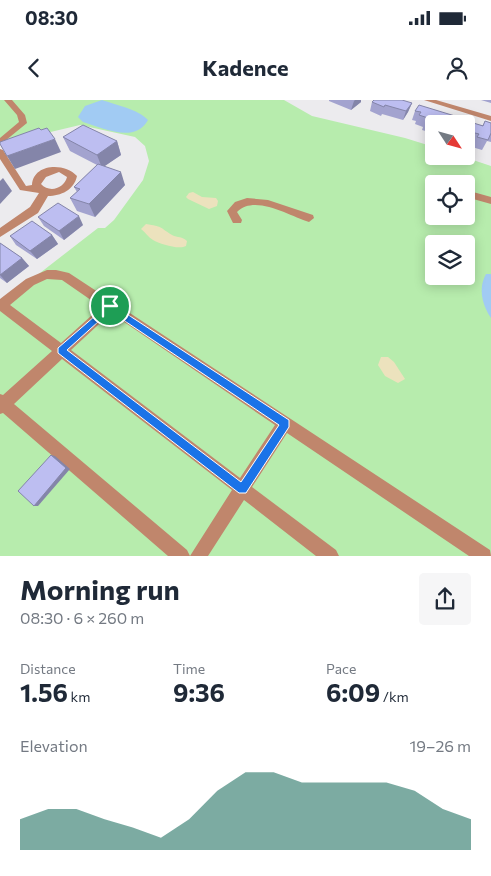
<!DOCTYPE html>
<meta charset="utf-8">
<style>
:root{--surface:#fff;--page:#f6f6f7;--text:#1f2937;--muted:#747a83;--accent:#45887c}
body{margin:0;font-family:Commissioner,sans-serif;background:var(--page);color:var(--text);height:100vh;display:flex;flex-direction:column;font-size:19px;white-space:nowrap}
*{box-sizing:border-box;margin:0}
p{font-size:16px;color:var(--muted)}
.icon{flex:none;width:28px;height:28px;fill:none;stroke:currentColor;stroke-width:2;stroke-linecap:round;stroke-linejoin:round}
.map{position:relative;height:456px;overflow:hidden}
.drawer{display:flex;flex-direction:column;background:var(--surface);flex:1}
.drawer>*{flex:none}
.needle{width:32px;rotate:126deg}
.buttons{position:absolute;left:425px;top:15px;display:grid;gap:10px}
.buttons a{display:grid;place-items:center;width:50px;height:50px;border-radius:5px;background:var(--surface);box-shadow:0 2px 12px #0003;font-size:25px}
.pin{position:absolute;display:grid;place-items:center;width:42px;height:42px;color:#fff;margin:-21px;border:2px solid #fff;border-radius:50%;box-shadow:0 1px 5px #0007}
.round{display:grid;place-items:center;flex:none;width:52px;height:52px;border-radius:5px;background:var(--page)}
.head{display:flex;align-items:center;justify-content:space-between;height:85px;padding:0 20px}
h1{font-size:28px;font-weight:700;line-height:38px}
.stats{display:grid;grid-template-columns:repeat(3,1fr);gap:8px;height:85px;padding:5px 20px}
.stats div{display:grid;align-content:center}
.stats b{font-size:25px;font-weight:700}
.stats small{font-size:14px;font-weight:400}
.stats p{font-size:14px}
.chart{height:140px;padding:10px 20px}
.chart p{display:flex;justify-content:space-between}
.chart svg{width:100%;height:90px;margin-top:5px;fill:var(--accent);opacity:.7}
.status{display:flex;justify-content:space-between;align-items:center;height:35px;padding:0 25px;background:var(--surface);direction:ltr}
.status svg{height:14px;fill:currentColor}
header{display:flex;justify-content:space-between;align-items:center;height:65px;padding:0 20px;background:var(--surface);font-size:22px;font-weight:700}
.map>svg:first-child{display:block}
</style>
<div class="status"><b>08:30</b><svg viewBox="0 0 49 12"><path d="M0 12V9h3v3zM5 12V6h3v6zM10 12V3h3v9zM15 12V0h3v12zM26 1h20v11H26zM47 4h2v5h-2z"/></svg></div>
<header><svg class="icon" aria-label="back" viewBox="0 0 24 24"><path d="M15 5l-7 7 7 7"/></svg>Kadence<svg class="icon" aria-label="person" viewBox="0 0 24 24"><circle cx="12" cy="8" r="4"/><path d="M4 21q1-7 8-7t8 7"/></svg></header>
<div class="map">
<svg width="491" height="456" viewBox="0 0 491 456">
<rect width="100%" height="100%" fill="#ecebee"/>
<path fill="#b7ecad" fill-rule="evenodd" d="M0,0H284L312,16L405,38L434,47V56H461L491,66V456H0V204L98,128H105L114,120L143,80L149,61L145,46L135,37L80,25L0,44ZM434,84H466V116H434ZM434,144H466V176H434Z"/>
<g fill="#ece2bd">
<path d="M193,92L202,97L216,98L218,101L217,106L209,109L188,99L186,97L189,93Z"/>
<path d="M146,124C163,127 158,126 172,135C178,138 182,136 187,141L186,146C179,150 160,144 153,140C148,137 145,132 141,129Z"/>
<path d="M381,257H388L394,262L405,279L398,283L385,276L378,265Z"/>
</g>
<g fill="#a1cbf3">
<path d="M102,0C116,5 138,9 148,20C135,44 103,28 83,22L78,17L85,6Z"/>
<path d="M486,174H491V218C482,205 478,188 486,174Z"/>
</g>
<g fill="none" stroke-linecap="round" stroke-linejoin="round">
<g fill="#c0866c" fill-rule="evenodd">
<path d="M4,0H12L25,15L27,23L0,45V38L19,22L17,15Z"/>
<path d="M424,0H436L491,16V21Z"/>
<path d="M0,49L3,50L26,86L32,85C33,64 64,62 77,76C74,90 61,96 48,96L38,113L0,137V128L30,107L39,93L20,90L0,59ZM59,72L67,77C64,89 49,93 41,84L46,77Z"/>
<path d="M466,90L491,97V104L466,97Z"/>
<path d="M247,98L268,100L313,115L314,118L309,122C289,116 255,94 237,112L242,120L241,123H233L227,111L235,102Z"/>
<path d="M47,170H56L69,173L490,450L491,456H469L287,333L252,387L336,450L339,456H316L244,400L208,456H168L3,313L0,314V294L3,295L52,251L0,211V199L26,179ZM47,179L62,180L101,207L61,243L10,205L34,185ZM111,213L275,325L240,378L71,250ZM62,259L232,390L190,456L187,450L14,304Z"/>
</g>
</g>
<g fill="#a3a3cf">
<path d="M329,0H361V2L351,10L329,1Z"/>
<path d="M481,0H491V3Z"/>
<path d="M372,2L412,3L408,12L403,20L382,14L381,16L370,11Z"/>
<path d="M415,11L455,16L451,24H434V30L431,29L429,32L422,30L423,27L415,24L416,21L412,20Z"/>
<path d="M485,21L491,23V42L487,41L482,50L472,47L473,43L466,41V24L483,25Z"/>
<path d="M63,37L117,41L121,55L104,66L125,85L95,117L77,111L70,98L77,92L74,87L97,65L70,51Z"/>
<path d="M38,117L83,125L64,140L44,126Z"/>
<path d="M52,135L58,144L37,159L16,145L10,136Z"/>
<path d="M0,143L22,158L29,166L7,183L0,178Z"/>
</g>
<g fill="#8485a9">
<path d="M355,0H361V2L351,10L354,1Z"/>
<path d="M412,3L408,12L403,20L406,11Z"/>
<path d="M55,39L61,52L15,69L7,56Z"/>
<path d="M117,41L121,55L102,68L97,55Z"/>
<path d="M121,72L125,85L95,117L89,104Z"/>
<path d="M3,78L12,91L0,104V81Z"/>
<path d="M79,116L83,125L64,140L59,131Z"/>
<path d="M52,135L58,144L37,159L30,151Z"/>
<path d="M22,158L29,166L7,183L0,175Z"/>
<path d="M51,355L55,356L70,369L38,406H34Z"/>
</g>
<g fill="#bdbef1" stroke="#8485a9">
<path d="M374,0H402L412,3L406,11L385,5L384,7L372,2Z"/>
<path d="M419,5L455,16L450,24L435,20L433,23L426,20L428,18L419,15L421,12L415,11Z"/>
<path d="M464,20L483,26L485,21L491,23V33L488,40L477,37L479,34L467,31L466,33V24H462Z"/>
<path d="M83,25L117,41L97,55L63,37Z"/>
<path d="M39,28L41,30L47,28L55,39L7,56L0,44V42Z"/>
<path d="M98,64L121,72L89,104L70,98L80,89L74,87Z"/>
<path d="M58,103L79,116L59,131L38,117Z"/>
<path d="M32,121L52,135L30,151L10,136Z"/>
<path d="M0,143L22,158L0,175Z"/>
<path d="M51,355L66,368L34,406L18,391Z"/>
</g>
<path fill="#1a73e8" stroke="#fff" fill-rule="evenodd" d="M110,203L289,320V327L246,393H239L58,253V248ZM110,211L279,325L241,382L67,250Z"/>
</svg>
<div class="buttons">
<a><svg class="needle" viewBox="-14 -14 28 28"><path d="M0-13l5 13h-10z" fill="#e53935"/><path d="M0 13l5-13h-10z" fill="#747a83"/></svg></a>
<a><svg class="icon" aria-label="locate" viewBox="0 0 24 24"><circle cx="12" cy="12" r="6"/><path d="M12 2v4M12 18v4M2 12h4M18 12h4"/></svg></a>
<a><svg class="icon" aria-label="layers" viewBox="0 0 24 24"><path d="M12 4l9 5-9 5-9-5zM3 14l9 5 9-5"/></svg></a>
</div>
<div class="pin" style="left:110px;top:206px;background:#1e9e55"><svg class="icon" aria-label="arrive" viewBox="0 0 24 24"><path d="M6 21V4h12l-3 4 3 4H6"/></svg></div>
</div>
<section class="drawer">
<div class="head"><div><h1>Morning run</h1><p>08:30 · 6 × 260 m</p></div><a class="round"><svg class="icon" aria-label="share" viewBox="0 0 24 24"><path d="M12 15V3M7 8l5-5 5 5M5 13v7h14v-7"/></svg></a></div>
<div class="stats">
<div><p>Distance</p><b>1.56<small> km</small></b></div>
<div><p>Time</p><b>9:36</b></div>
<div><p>Pace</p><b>6:09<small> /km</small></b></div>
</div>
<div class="chart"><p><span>Elevation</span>19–26 m</p>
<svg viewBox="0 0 160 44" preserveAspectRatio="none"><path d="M0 44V29L10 24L20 24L30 29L40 33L50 38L60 29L70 15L80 6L90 6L100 11L110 11L120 11L130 11L140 15L150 24L160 29V44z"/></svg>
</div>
</section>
